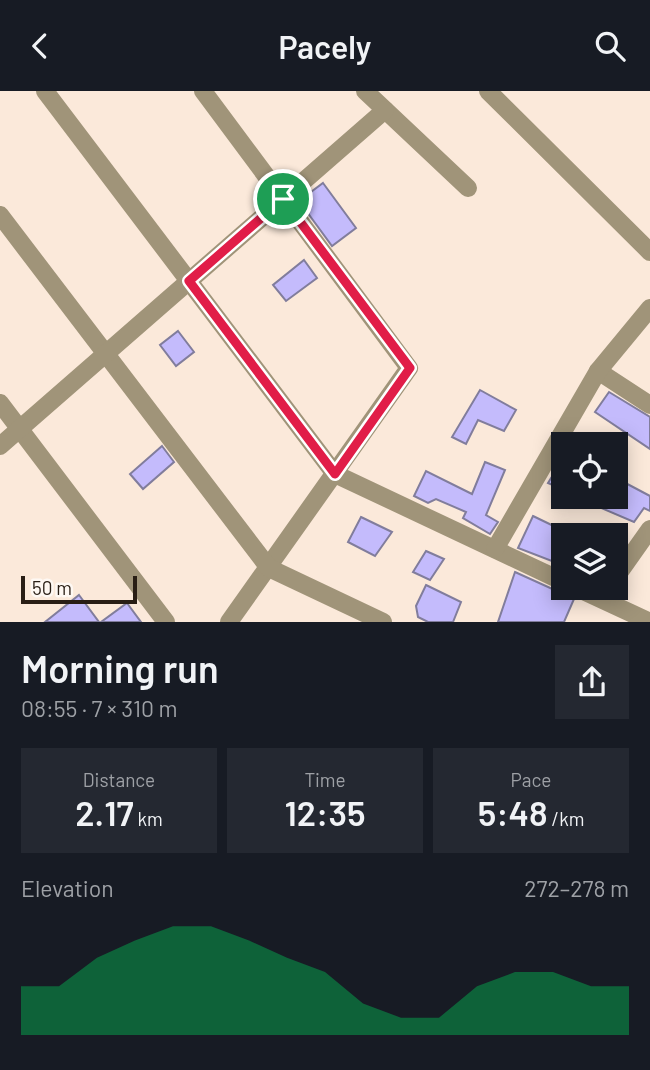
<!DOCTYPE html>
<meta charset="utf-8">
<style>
:root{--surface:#171b24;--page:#242831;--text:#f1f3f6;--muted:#9ea1a6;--accent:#0b8043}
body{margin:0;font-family:Barlow,sans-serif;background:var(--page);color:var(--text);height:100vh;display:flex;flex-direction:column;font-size:26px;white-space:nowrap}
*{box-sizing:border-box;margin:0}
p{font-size:23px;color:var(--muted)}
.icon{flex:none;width:38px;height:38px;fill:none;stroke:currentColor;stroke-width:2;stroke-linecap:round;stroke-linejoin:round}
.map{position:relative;height:531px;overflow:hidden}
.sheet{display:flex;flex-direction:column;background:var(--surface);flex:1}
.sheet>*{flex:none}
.buttons{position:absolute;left:551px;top:341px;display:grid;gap:14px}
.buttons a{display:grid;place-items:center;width:77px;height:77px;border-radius:0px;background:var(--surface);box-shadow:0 4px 18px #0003;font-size:35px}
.scale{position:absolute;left:21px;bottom:18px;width:116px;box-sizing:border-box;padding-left:7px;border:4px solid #291e15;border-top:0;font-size:19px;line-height:24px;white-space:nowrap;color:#291e15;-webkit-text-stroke:5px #fef8f3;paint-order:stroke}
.pin{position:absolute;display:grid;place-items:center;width:60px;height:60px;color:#fff;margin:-30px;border:4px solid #fff;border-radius:50%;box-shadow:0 2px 7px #0007}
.round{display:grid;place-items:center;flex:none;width:74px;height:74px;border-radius:0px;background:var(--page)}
.summary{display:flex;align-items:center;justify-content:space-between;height:119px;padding:0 21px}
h1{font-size:38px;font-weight:600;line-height:52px}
.stats{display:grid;grid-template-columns:repeat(3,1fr);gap:10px;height:119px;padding:7px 21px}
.stats div{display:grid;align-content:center;border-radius:0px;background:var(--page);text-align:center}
.stats b{font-size:35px;font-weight:600}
.stats small{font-size:19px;font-weight:400}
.stats p{font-size:19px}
.chart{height:196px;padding:14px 21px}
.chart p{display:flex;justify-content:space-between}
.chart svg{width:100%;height:126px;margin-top:7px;fill:var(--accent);opacity:.7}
header{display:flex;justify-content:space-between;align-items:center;height:91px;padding:0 21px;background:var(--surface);font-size:32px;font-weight:600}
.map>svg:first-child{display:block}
</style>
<header><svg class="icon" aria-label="back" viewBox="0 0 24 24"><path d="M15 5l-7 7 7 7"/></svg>Pacely<svg class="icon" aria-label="search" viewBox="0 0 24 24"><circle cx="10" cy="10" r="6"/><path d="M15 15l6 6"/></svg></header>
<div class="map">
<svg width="650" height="531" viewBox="0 0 650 531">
<rect width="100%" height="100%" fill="#fbe9da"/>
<g fill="#c4bbfc" stroke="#817d9c" stroke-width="2">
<path d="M323,92L356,137L332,155L299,110Z"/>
<path d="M304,169L317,187L286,210L273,194Z"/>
<path d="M178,240L194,261L176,275L160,254Z"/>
<path d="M480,299L516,319L504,340L478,329L466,353L452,346Z"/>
<path d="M609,301L650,326V358L595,321Z"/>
<path d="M162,355L174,371L143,398L130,383Z"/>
<path d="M564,366V399L548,392Z"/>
<path d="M485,371L505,379L486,424L498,431L490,443L463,427L466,421L436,408L428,412L414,405L426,380L472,403Z"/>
<path d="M616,387L650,405V420L644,417L634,431L599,416L606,406H616Z"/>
<path d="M533,425L564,440V459L557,472L518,457Z"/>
<path d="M361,426L392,441L375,465L348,451Z"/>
<path d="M426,460L444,468L430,489L413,481Z"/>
<path d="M515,481L559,501L567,502L574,508L564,531H498Z"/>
<path d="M426,494L461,511L453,531H428L418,526L416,515Z"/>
<path d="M79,504L99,531H45Z"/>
<path d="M127,512L141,531H101Z"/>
</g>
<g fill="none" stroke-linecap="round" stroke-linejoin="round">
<g stroke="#a09479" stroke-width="18">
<path d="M45,0L335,383L564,491"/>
<path d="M203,0L409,277L229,531"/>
<path d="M365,0L468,97"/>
<path d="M488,0L650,161"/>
<path d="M0,124L269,477L383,531"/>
<path d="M598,280L650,314"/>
<path d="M0,312L166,531"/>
<path d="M0,355L385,19"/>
<path d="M495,458L598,280L650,217"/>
<path d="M616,486L650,438"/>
<path d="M577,497L650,531"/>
</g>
</g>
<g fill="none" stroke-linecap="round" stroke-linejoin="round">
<defs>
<path id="route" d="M283,108L410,277L335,383L189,190Z"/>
</defs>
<use href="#route" stroke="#fff" stroke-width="14"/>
<use href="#route" stroke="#e11d48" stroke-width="9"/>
</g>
</svg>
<div class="buttons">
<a><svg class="icon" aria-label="locate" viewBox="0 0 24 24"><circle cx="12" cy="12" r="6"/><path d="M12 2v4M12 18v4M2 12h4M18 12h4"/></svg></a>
<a><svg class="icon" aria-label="layers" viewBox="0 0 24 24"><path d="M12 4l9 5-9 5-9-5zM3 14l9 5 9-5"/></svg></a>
</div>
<div class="scale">50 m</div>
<div class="pin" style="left:283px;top:108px;background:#1e9e55"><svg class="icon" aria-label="arrive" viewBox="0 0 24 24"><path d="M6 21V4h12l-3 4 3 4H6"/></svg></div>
</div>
<section class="sheet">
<div class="summary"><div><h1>Morning run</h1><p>08:55 · 7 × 310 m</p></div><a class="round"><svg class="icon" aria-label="share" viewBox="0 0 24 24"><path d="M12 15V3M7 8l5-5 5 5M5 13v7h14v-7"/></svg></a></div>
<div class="stats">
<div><p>Distance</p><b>2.17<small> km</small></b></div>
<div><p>Time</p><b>12:35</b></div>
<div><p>Pace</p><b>5:48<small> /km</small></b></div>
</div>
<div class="chart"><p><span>Elevation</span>272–278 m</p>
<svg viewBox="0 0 160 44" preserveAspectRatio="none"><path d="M0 44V27L10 27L20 17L30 11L40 6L50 6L60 11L70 17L80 22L90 33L100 38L110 38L120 27L130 22L140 22L150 27L160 27V44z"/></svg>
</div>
</section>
